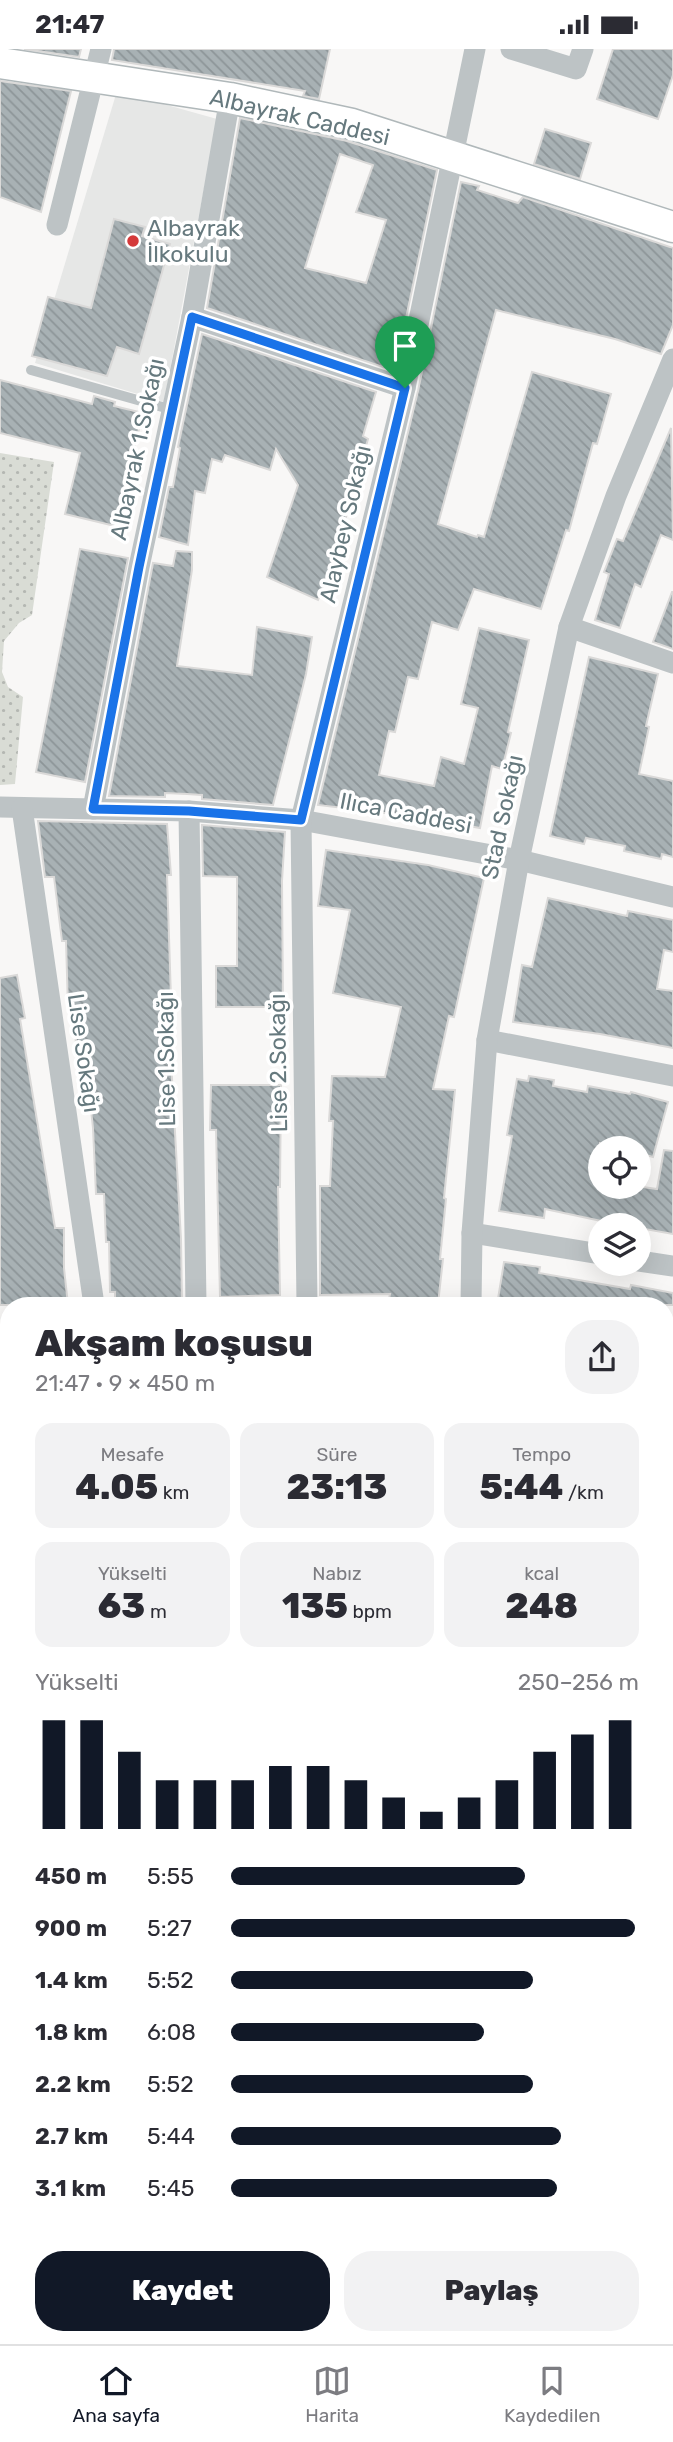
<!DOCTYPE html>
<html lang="tr">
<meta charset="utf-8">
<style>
:root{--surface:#fff;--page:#f2f2f3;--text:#2b2b33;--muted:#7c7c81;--line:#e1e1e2;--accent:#111827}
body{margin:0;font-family:Rubik,sans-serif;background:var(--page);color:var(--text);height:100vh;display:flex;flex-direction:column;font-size:26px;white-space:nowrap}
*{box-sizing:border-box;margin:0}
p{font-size:23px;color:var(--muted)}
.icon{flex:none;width:38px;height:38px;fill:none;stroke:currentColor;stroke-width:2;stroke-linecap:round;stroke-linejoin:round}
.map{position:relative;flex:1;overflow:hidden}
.side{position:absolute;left:0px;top:1248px;width:674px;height:1048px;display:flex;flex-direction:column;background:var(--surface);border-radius:28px 28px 0 0;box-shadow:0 7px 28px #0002}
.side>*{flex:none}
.tools{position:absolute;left:588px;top:1087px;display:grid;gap:14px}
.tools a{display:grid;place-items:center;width:63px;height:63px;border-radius:50%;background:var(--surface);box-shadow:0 7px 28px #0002;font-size:35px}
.pin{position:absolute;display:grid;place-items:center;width:60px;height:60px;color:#fff;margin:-72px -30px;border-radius:50% 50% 50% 0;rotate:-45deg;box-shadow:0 0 7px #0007}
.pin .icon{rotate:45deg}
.round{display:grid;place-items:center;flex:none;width:74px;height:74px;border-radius:28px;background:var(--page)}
.overview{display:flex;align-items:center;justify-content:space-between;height:119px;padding:0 35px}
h1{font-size:38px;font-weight:800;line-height:52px}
.figures{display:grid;grid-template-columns:repeat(3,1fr);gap:10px;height:119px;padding:7px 35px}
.figures div{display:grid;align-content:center;border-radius:18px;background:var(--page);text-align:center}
.figures b{font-size:35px;font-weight:800}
.figures small{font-size:19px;font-weight:400}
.figures p{font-size:19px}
.chart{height:196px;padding:14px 35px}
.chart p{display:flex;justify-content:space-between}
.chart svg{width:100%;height:126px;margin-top:7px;stroke:var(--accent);stroke-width:6}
.button{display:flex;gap:14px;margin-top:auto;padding:14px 35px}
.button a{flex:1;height:80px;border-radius:28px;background:var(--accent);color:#fff;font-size:28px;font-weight:800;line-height:80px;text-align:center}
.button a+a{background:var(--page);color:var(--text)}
ul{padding:0 35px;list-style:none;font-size:23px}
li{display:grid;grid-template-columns:112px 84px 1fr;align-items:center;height:52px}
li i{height:18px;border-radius:9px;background:var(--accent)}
.status{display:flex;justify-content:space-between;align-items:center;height:49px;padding:0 35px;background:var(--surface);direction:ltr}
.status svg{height:19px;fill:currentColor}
.tabs{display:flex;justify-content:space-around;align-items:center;height:98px;border-top:2px solid var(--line);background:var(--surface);font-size:19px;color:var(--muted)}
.tabs a{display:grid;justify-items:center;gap:4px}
.tabs .on{color:var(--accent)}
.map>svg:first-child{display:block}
</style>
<div class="status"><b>21:47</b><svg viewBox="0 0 49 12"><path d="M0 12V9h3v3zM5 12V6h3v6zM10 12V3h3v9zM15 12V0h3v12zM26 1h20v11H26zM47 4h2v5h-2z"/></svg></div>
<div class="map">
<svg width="673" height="2295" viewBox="0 0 673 2295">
<defs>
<pattern id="grass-dots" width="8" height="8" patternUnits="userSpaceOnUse" patternTransform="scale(1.75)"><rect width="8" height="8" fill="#d9dcd5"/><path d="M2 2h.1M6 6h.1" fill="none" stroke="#b4b7b2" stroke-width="1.8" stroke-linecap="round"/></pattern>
<pattern id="building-back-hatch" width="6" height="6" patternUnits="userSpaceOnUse" patternTransform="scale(1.75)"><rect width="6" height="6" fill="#a8b1b4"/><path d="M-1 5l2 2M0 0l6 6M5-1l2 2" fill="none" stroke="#8d9598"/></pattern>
</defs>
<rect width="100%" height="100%" fill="#f8f7f6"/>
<path fill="#e6e7e6" d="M117,42L217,70L164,353L35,314Z"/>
<path fill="url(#grass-dots)" d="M0,404L54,413L32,566L19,574L4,592L2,623L8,638L23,648L15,735L0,736Z"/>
<g fill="#d9dcd5">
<path d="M673,1825V1868L665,1869V1827Z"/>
<path d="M0,1890L9,1933V2031L0,2007Z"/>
<path d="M673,2099V2200L665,2201V2100Z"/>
<path d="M13,2287H128L131,2295H13Z"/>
</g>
<g fill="url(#building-back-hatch)" stroke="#dad9d8" stroke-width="2" fill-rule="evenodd">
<path d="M24,0H81L79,8Z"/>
<path d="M114,0H330L319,50L303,47L305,42L112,11Z"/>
<path d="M613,0H673V26L658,70L597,50Z"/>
<path d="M0,32L71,42L41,163L0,148Z"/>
<path d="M240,69L347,92L437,121L395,322L207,259ZM340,105L373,116L356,163L386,171L366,234L305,219Z"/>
<path d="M545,80L591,94L580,130L534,115Z"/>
<path d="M461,133L479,137L477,141L518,154L523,148L673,199V276L661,305L615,290L496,261L438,475L477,488L478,486L484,488L532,323L611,345L597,395L593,394L569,482L566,481L541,560L474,540L458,581L432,573L418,630L408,628L395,683L389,682L379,726L434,737L441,708L464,715L478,659L461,655L479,579L529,591L508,683L511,684L502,720L492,717L480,779L426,769L318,756L418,342Z"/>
<path d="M114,170L145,178L142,187L170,195L139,305L117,298L107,327L32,307L48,248L91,259Z"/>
<path d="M202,285L376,343L363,387L368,390L360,419L335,506L318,551L267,528L298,436L276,400L270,421L225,406L222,413L212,410L205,444L195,442L188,496L159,488L169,438H173L180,399L178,398Z"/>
<path d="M0,331L92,355L94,347L115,353L114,357L143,364L115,477L65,465L80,404L0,384Z"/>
<path d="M671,379L673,491L661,486L641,538L635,535L620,579L595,571L609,525L604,523L617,490L623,492Z"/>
<path d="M80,500L128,509L85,733L36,723Z"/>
<path d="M176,502L192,503V521L177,617L252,626L257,578L312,588L306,625L273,756L202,750V746L187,745L165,744V748L109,747L153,514L173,517Z"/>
<path d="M672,543H673V600L653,593Z"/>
<path d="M589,608L658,625L646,677L649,678L639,725L673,732V808L662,805L661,810L624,802L625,797L586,789L584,795L550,787Z"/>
<path d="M38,772L167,775L171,826H167L173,1012H171L181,1190L182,1255L115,1256V1243H110L109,1193H106L104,1145H96L93,1079L86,1016H77L74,958L68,959L66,892H62L54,828H45Z"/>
<path d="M202,776L285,783L282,832L283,958H216V917H237V828L203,827Z"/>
<path d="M326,801L428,816L484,829L454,968L449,967L433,1040L455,1041L444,1149L446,1150L440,1210H443L438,1255L389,1250L390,1245L320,1246V1137H330L333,1072H329L332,1027L385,1028L401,958L333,944L350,861L318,857Z"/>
<path d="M548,849L627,867L628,862L673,871V903L664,901L657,940L673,942V999L600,985L513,973L522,916L532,918Z"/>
<path d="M17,926L25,969L20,970L55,1179H64V1219L68,1256H0V929Z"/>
<path d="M529,1027L554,1031L553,1037L587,1043L588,1037L630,1045L631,1043L668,1053L653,1108L639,1104V1099H620L600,1094V1138H643L657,1140L664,1101L673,1102V1185L639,1179V1176H620L545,1160L544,1169L499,1162L512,1087L507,1086L517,1030L528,1032Z"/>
<path d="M211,1036H281L280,1138H278L280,1246L220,1248L216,1081H210Z"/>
<path d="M504,1213L540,1218L539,1224L630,1240L631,1236L673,1244V1256H497Z"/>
</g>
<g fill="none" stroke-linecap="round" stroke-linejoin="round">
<defs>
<g id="secondary">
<path d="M0,14L230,49L352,75L673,178"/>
<path d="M0,1565L9,1621"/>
<path d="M0,1749L9,1801"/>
<path d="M158,2287L161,2295"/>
<path d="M184,2287L188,2295"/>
</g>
</defs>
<use href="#secondary" stroke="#b0b8ba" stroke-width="33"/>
<path stroke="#bdc3c5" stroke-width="10" d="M31,321L173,361"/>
<g stroke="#bdc3c5" stroke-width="21">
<path d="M511,0L576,20L583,0"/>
<path d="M57,176L101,0"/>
<path d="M192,268L405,339"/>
<path d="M569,578L673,614"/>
<path d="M0,758L189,762L301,771L519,811L673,848"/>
<path d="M22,759L94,1256"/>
<path d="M93,760L139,518L192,268L230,49"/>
<path d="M189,762L196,1256"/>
<path d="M487,991L673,1027"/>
<path d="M472,1184L600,1205"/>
<path d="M639,1212L673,1217"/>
<path d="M307,1256L301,771L405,339L475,0"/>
<path d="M471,1256L472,1184L487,991L519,811L569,578L616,447L673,310"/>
<path d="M665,1404L673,1405"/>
<path d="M0,1415H9"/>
<path d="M665,1670L673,1728"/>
<path d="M665,1800L673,1799"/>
<path d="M665,1875H673"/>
<path d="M0,2065L2,2070L0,2093"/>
</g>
<use href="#secondary" stroke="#fff" stroke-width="30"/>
</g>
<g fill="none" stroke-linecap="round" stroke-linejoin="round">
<defs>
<path id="route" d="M192,268L405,339L301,771L189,762L93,760L139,518Z"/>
</defs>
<use href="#route" stroke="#fff" stroke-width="14"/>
<use href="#route" stroke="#1a73e8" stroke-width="9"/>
</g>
<circle fill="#d4393a" stroke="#fff" stroke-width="2.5" cx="133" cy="192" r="7"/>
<g text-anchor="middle" stroke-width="7" stroke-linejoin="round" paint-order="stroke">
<g font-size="23" fill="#66797e" stroke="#fff">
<text transform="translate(300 68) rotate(13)" y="8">Albayrak Caddesi</text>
<text transform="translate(137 400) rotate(-78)" y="8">Albayrak 1.Sokağı</text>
<text transform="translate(345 475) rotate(-77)" y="8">Alaybey Sokağı</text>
<text transform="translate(406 764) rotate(11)" y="8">Ilıca Caddesi</text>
<text transform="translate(502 768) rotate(-78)" y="8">Stad Sokağı</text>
<text transform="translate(84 1004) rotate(82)" y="8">Lise Sokağı</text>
<text transform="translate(166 1010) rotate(-91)" y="8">Lise 1.Sokağı</text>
<text transform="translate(278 1014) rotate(-91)" y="8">Lise 2.Sokağı</text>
</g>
<g font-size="23" fill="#66797e" stroke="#fff" text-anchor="start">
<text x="147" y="187">Albayrak<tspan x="147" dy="26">İlkokulu</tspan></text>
</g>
</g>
</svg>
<div class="tools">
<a><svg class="icon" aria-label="locate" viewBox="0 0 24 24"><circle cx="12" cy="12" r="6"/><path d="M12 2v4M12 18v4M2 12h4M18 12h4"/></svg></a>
<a><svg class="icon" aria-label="layers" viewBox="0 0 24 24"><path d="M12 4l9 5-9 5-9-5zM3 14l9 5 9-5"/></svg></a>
</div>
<div class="pin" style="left:405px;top:339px;background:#1e9e55"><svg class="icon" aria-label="arrive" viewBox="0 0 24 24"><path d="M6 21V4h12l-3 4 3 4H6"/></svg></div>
<section class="side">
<div class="overview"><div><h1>Akşam koşusu</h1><p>21:47 · 9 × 450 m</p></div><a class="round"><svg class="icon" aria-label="share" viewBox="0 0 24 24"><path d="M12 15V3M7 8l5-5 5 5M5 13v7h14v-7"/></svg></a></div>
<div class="figures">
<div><p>Mesafe</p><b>4.05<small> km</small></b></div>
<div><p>Süre</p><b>23:13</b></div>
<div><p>Tempo</p><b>5:44<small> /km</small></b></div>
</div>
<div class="figures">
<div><p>Yükselti</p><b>63<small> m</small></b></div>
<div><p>Nabız</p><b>135<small> bpm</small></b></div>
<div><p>kcal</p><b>248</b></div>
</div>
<div class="chart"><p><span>Yükselti</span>250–256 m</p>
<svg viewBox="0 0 160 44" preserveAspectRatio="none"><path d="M5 44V6M15 44V6M25 44V17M35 44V27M45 44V27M55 44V27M65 44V22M75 44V22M85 44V27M95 44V33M105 44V38M115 44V33M125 44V27M135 44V17M145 44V11M155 44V6"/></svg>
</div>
<ul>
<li><b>450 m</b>5:55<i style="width:72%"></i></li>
<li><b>900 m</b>5:27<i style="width:99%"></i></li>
<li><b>1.4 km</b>5:52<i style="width:74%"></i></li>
<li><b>1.8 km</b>6:08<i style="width:62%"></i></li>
<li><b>2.2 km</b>5:52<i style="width:74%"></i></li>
<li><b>2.7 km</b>5:44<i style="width:81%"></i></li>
<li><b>3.1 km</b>5:45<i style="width:80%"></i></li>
</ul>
<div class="button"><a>Kaydet</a><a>Paylaş</a></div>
</section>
</div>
<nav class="tabs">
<a class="on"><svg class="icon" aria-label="home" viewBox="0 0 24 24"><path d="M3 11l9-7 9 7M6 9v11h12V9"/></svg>Ana sayfa</a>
<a><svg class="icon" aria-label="map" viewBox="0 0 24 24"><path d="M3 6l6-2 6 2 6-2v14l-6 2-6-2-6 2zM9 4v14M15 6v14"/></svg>Harita</a>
<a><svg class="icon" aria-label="saved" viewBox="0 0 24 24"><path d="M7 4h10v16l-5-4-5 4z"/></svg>Kaydedilen</a>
</nav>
